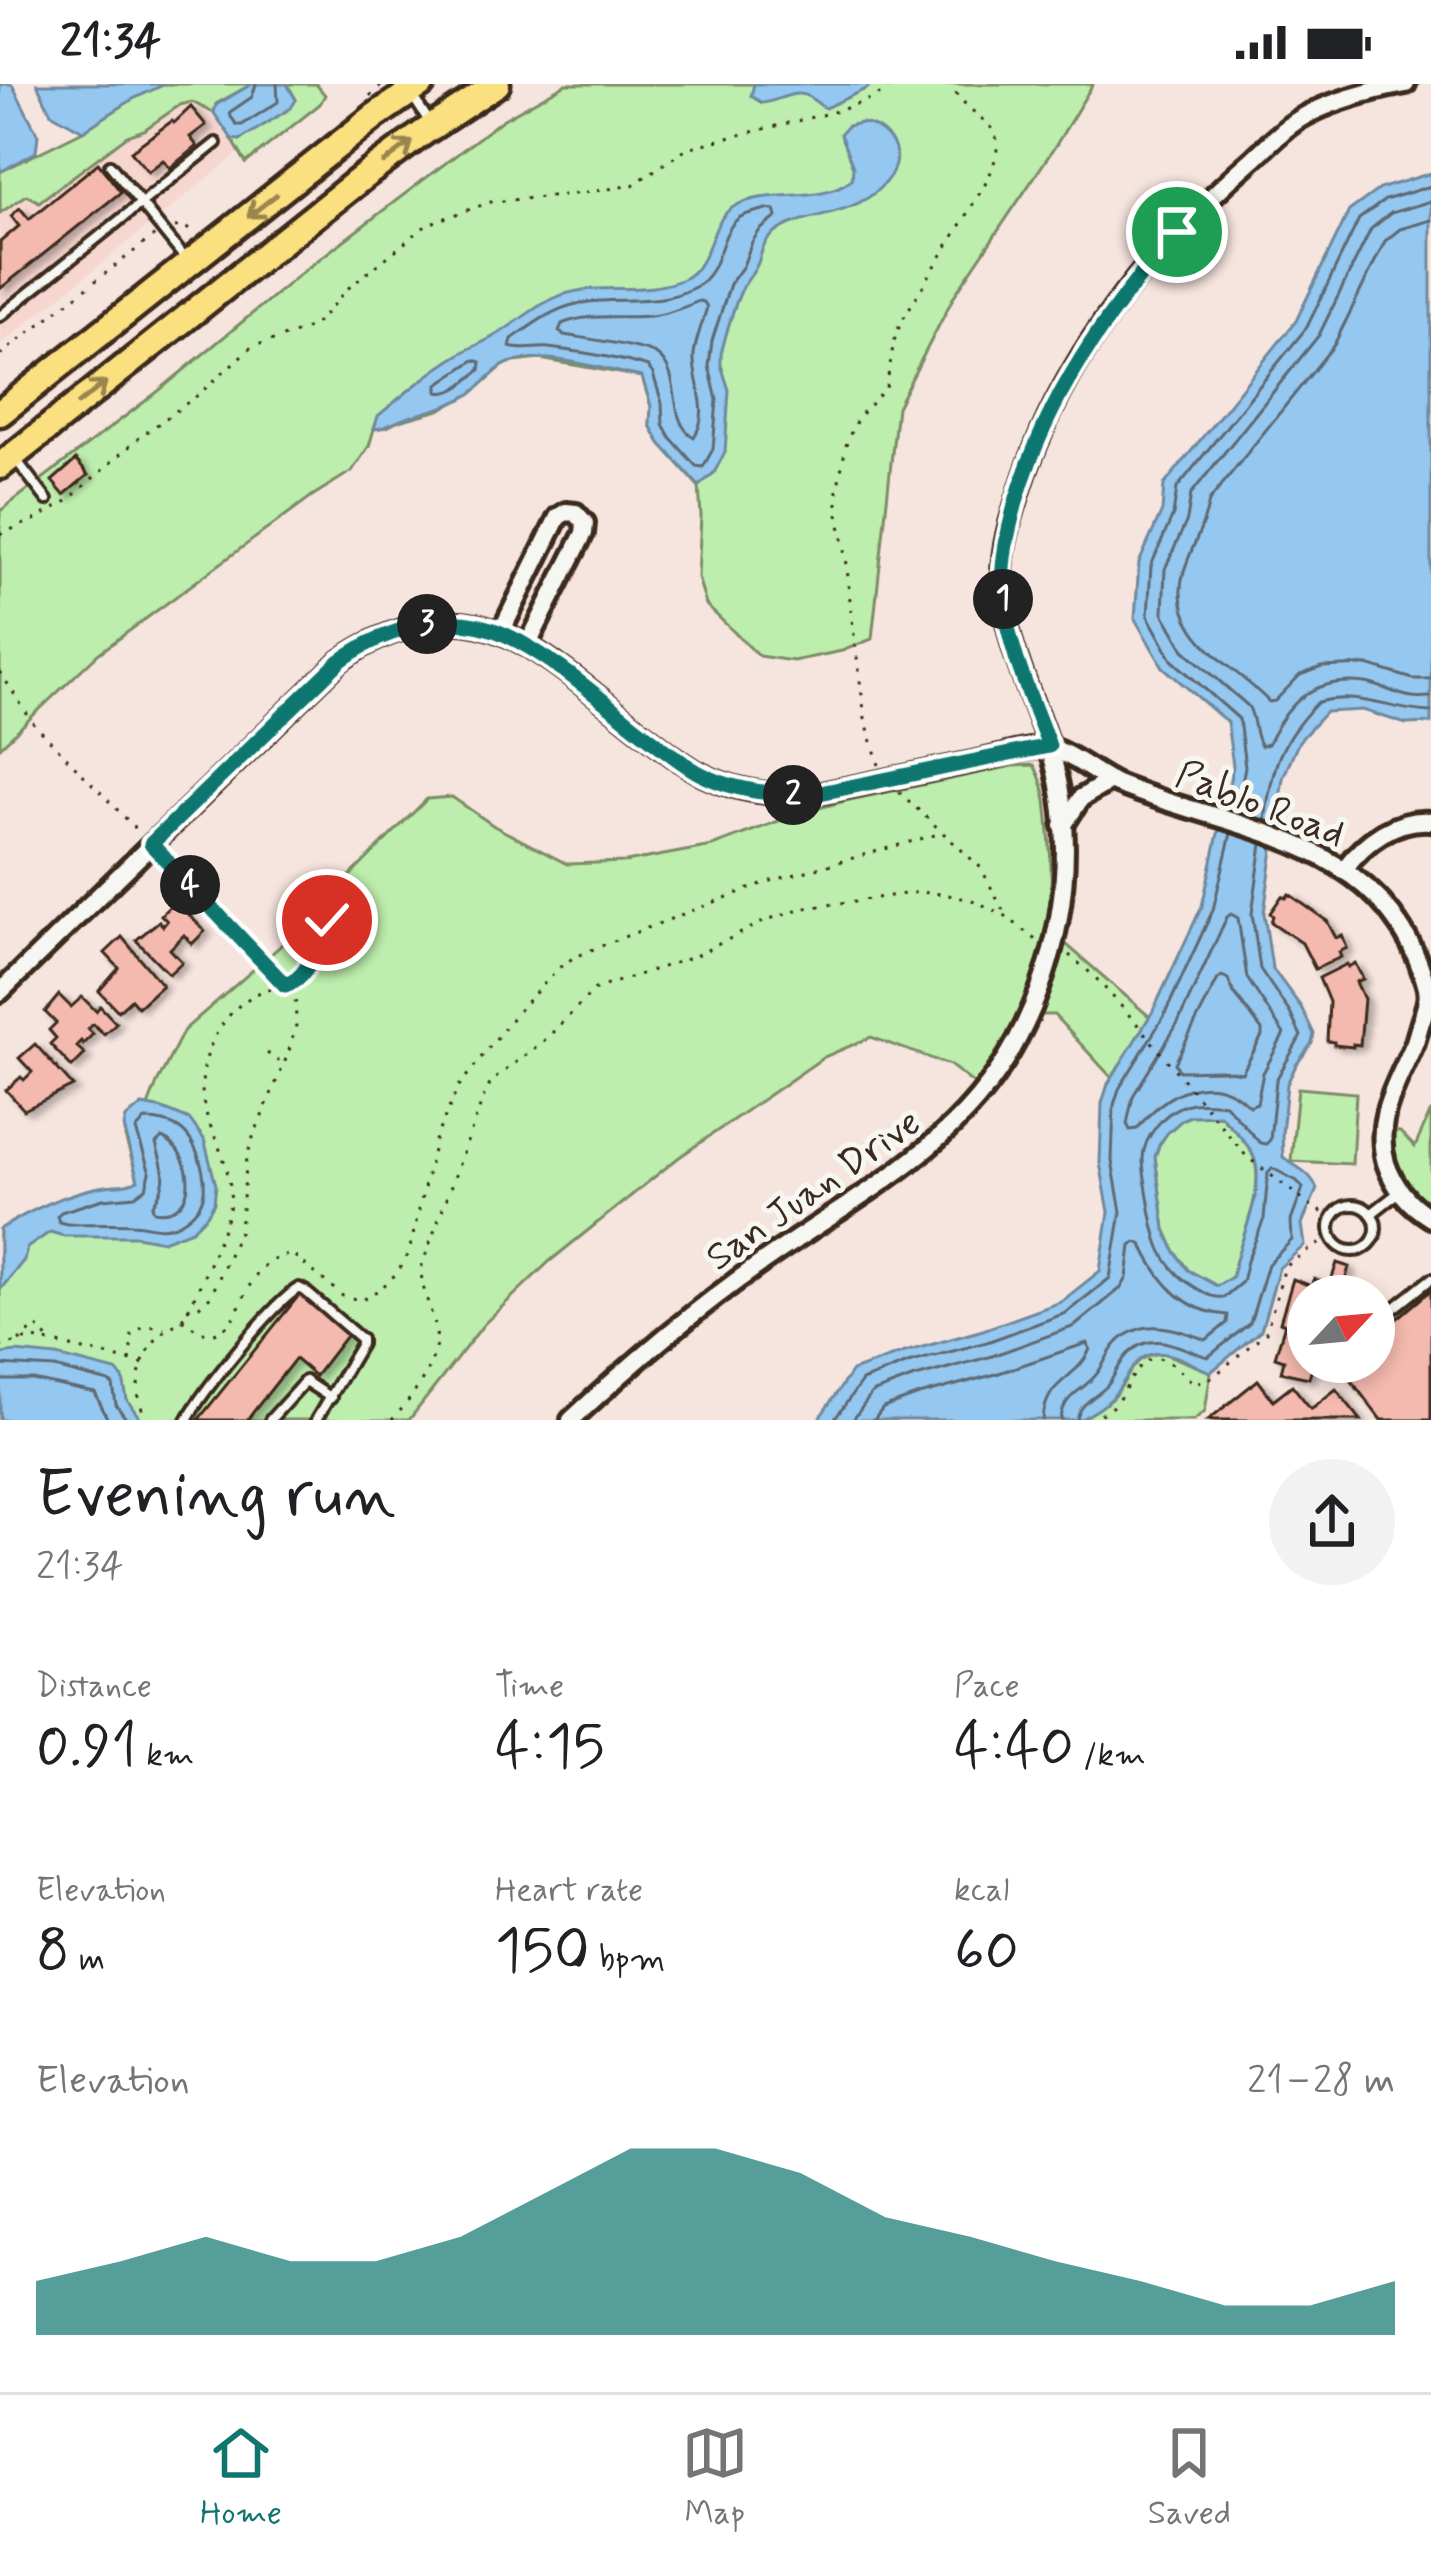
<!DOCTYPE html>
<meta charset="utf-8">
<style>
:root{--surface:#fff;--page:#f2f2f2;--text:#202124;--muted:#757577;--line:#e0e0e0;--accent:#0f766e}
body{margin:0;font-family:Mynerve,sans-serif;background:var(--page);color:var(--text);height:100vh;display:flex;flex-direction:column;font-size:45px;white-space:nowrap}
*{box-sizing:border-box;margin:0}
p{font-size:39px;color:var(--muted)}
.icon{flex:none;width:66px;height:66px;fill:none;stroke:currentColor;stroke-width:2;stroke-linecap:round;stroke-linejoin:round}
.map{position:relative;height:1336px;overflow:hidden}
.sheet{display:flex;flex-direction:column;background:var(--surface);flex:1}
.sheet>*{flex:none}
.needle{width:78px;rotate:64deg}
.buttons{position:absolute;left:1287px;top:1191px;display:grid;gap:24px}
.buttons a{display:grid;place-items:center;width:108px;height:108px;border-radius:50%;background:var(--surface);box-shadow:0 6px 18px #0003;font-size:60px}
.pin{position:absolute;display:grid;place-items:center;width:102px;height:102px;color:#fff;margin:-51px;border:6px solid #fff;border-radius:50%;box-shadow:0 3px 12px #0007}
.km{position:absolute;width:60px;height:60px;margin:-30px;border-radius:50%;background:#222;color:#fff;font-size:33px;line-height:60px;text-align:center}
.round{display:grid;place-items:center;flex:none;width:126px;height:126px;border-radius:63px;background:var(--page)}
.head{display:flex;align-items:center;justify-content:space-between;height:204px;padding:0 36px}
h1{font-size:66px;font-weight:600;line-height:90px}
.metrics{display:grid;grid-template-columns:repeat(3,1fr);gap:18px;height:204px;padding:12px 36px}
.metrics div{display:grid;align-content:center}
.metrics b{font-size:60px;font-weight:600}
.metrics small{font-size:33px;font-weight:400}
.metrics p{font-size:33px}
.chart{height:336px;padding:24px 36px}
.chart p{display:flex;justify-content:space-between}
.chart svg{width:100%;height:216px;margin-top:12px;fill:var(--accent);opacity:.7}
.status{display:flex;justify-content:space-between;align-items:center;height:84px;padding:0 60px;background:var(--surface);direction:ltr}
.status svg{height:33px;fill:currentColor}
.menu{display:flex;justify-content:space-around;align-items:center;height:168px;border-top:3px solid var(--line);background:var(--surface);font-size:33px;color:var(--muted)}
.menu a{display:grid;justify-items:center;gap:6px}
.menu .selected{color:var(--accent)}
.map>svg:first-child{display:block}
</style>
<div class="status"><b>21:34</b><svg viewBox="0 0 49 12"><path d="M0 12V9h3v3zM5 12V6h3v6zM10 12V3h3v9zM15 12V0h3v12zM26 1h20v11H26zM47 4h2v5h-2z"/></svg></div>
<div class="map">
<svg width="1431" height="1336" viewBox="0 0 1431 1336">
<defs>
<filter id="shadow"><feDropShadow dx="6" dy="4" stdDeviation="3" flood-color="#0004"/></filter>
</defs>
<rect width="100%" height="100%" fill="#f6e4de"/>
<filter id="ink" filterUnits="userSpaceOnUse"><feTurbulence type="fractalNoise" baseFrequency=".00833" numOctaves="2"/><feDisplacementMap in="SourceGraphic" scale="24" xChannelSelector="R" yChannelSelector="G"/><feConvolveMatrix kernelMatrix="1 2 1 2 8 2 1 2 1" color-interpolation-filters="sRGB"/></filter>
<g filter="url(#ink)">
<path fill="#f6d7d0" d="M192,18L214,29L240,68L0,261V129L27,111L39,118L127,52L144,46L180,21Z"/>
<g fill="#bdeead" stroke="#7c8c66" stroke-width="3">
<path d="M165,0H252L216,20L214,29L192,18L180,21L144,46L127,52L39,118L27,111L0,129V88L83,47L133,15Z"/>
<path d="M287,0H316L325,11L320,20L246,79L232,55L240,56L296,15Z"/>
<path d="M566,0H1093L1056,61L954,212L897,323L872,555L842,567L793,577L759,572L706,521L698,493L701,432L699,403L660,359L650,341L651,322L642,293L540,275L506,279L472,309L439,326L399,337L387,343L374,345L369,362L352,387L312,412L98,570L0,663V427L156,309L305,186L502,36Z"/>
<path d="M1034,681C1047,704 1047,724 1049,749C1052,788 1053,809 1045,848L1067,861L1150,933L1112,994L1054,931H1022L979,1004L950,981L871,953L824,973L678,1074L550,1177L484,1240L409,1336H0V1145C31,1127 64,1110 100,1103C114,1100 126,1103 138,1096L125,1053L126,1034L142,1021L148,1022L157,999L184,946L277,865L427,715L452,713L494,742L567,780L626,778L712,762L800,729L845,717L1013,682Z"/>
<path d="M1298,1004L1356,1009L1352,1080L1291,1077Z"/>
<path d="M1431,1027V1123C1404,1102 1393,1080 1388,1047L1400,1048L1415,1063Z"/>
<path d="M1220,1031C1230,1042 1245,1055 1252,1069C1269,1103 1237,1160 1232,1193L1217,1202L1188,1186L1175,1168L1165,1145L1155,1073L1159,1061L1168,1048L1183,1035L1190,1032Z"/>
<path d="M1163,1269L1211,1288L1205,1327L1194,1336H1079C1092,1329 1103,1323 1113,1313C1133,1291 1129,1272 1163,1269Z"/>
</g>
<g fill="#94c8f1" stroke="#70899d" stroke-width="3" fill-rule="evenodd">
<path d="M0,0H12L38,51L36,68L0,88Z"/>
<path d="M37,0H165L133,15L83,47L51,29Z"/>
<path d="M252,0H287L296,16L291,24L240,56L232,55L214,29L216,21Z"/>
<path d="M754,0H869L868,4L825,24C819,21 815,16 809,13C795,4 777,18 762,19L751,12Z"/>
<path d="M860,39C874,40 883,46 891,57C899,69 897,80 890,92C857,141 796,122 767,157C761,164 761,174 756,183C752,191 745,198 741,207C732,226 726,250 721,270V281L729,306L725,368L714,389L699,402L660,359L650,341L651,322L642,293C604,286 547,266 509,279C495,284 484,300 472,309C449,324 426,327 401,336C391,340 385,344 374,345L378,332C404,310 431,287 460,270C473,262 488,257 501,248C522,235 540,218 565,210C604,198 645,212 683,195C714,181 707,137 735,122C771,103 819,121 852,95L853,83L840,50L847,42Z"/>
<path d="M1431,89V639L1406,640L1363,626L1326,628L1299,657L1283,694L1264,829L1272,884L1301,923L1314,950L1312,959L1296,981L1287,1000L1282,1050L1283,1073C1297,1084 1311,1088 1317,1105L1302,1140L1305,1161L1279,1184L1261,1246L1211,1288C1195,1283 1182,1272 1166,1270C1134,1264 1129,1296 1111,1315C1102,1324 1091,1330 1079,1336H818L852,1287L905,1268L983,1246L1061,1218L1100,1187L1109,1128L1100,1079L1102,1019L1108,1000L1153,927L1202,822L1233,682L1227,638L1163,583L1135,535L1139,479L1162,427L1164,401L1296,237L1349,127L1379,105ZM1220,1031C1230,1042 1245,1055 1252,1069C1270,1103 1237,1159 1232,1193L1217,1202L1188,1186L1175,1168L1165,1145L1155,1073L1159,1061L1168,1048L1183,1035L1190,1032Z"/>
<path d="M142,1021L163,1025L190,1036L204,1055L216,1101L214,1119L207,1131L192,1146L163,1157L136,1152H64L50,1148L27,1164L24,1176L0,1206V1145C31,1126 64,1110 100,1103C114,1100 126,1103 138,1096L124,1043L126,1034Z"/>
<path d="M16,1268L57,1272L116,1287L123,1294L127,1316L141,1336H0V1270Z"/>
</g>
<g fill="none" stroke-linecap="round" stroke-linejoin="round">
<g stroke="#5f6972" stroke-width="3">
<path d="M256,0L252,13L230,28L231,33L237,41H242L278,18L277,0"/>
<path d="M1431,117L1391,129L1371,145L1319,251L1191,410L1187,436L1165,485L1163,529L1184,566L1248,622C1256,634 1253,652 1261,662L1268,660C1289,616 1314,593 1365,599C1381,601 1396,611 1412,613C1418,614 1425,613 1431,613"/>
<path d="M766,125L775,126L777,133L760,146L752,158L743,182L730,200L712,257L709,282L717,316L713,365L703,383L696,382L670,353L663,340L662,319L653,290L648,283C616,273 582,268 549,264C536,263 522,267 510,263L512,255C532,241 552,225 577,220C617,211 657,224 695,203C724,186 717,150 739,134C746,129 758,128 766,125Z"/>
<path d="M1431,136L1400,145L1385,157L1334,261L1209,417C1204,445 1192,461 1184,487C1165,550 1234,580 1269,618L1275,617L1300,591L1322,583L1367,581L1413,595H1431"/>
<path d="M699,217L704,218L707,223C703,238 696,254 694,270C692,298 712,325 694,353C666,337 684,291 657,271C644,262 582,254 564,251L559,247L562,240C592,228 620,235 651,232C668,230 683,224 699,217Z"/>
<path d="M474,276L481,278L480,286C469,295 452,312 438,308V300Z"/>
<path d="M1236,727L1245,683L1239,635L1172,576L1148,532L1151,482L1173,431L1177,404L1307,243L1359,135L1385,116L1431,102"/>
<path d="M1265,737C1272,682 1279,658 1318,618C1360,607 1390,627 1431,628"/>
<path d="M1231,830L1238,834L1247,894L1284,950L1263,989L1257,1019L1249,1022C1211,983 1165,1008 1137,1045L1130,1046L1127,1040L1133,1012L1178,939L1227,833Z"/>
<path d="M1222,892L1228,895L1234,909L1262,946V952L1242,989L1220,986L1179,987L1175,979L1218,895Z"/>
<path d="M145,1036C157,1036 170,1038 180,1045C197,1057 208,1093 203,1113C199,1127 183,1140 169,1143C157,1146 144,1140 132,1140C110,1139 88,1140 67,1140L59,1138L57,1132L61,1128L103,1115L135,1112L146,1104L150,1089L136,1046Z"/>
<path d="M162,1054C195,1068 201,1135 154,1127L152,1122C170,1095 164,1089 156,1060Z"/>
<path d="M0,1281L55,1284L109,1298L113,1301L116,1321L127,1336"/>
<path d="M0,1296H33L95,1309L108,1336"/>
<path d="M834,1336L862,1297L908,1279L987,1258L1066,1229L1110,1194L1121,1128L1112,1077L1114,1021L1119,1005L1164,932L1213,826L1231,749"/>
<path d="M853,1336L872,1309L912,1294L992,1272L1075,1242L1121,1204L1127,1194L1131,1162L1136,1158L1142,1161C1156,1191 1176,1219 1210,1228C1216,1230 1222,1230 1228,1231L1227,1239L1206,1256C1176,1244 1142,1232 1116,1260C1107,1270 1104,1282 1095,1292C1080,1309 1063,1311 1061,1336"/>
<path d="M874,1336L883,1324L916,1312L996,1290L1087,1259L1090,1265C1077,1297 1046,1294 1043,1336"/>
<path d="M1077,1336C1079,1319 1095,1314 1107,1302C1115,1292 1119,1279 1128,1270C1153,1244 1181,1265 1208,1273L1250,1239L1268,1180L1292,1156L1291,1137L1303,1104L1297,1097L1272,1084L1268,1089L1264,1135L1247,1177L1242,1198L1224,1213C1212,1214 1208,1211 1198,1205C1160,1184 1154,1153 1148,1112C1146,1100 1143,1087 1143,1075C1143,1053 1166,1025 1188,1020C1199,1017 1214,1019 1225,1020L1260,1059L1266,1060L1270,1056L1276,996L1301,952L1290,929L1260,885L1252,829L1262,760"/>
</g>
</g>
<g fill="#f5baaf" stroke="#3b2a1e" stroke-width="3" filter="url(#shadow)">
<path d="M191,23L206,41L190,53L197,62L170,84L163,76L148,88L131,67L172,37L174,39Z"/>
<path d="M98,79L121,108L0,205V158L19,142L11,132L20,124L29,135Z"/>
<path d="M76,376L88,391L64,411L52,397Z"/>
<path d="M1289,810L1327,837L1336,854L1342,851L1347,864L1339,868L1341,873L1315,885L1302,859L1271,838L1273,832L1270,829L1282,812L1286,814Z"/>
<path d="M175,817L205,847L192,860L184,851L170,865L182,878L169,890L136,856L159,837L163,842L167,837L161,831Z"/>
<path d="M122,853L162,901L138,923L131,915L118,927L99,907L119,884L105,869Z"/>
<path d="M1355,879L1363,895L1356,898L1364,915L1360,961L1353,960V963L1334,961V958L1327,957L1329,918L1319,894L1347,880L1348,883Z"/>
<path d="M59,911L71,923L82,913L96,927L100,922L116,939L104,950L93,940L88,945L93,950L83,960L81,957L76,962L85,970L72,983L50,960L56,954L49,946L56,939L45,928Z"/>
<path d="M35,960L73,1002L24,1026L6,1006L21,993L24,996L32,988L19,974Z"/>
<path d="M1337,1179L1349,1183L1344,1201L1361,1206L1359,1212H1308V1278H1339L1336,1289L1313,1281L1309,1294L1281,1288L1284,1276L1275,1273L1285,1240L1280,1238L1293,1195L1311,1202L1314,1195L1330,1200Z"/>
<path d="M1431,1206V1336H1381L1347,1291L1359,1278H1374V1254Z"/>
<path d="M300,1210L349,1248L315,1292L295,1275L247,1336H198Z"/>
<path d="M1258,1296L1273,1316L1292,1301L1311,1325L1336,1305L1361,1336H1208Z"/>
</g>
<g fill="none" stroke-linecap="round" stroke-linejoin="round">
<defs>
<g id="lane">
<path d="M412,11L430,39"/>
<path d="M110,81L188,178"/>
<path d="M0,232L216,59"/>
<path d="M14,373L47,416"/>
<circle cx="1353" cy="1144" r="23"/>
<path d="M1371,1130L1398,1109"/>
<path d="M1374,1244L1378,1237L1431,1195"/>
<path d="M187,1336C201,1309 273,1219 299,1204L305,1207L361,1255V1260L316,1336"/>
<path d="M270,1336L305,1297L331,1314"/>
</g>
<g id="street">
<path d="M501,548L558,433L566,428L576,429L585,439L584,449L527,562"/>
<path d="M1063,742L1081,714L1110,697"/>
<path d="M1345,784C1365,757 1396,734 1431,737"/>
<path d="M0,908L340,577C387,543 450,525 506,551C550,570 603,618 642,648C662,663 681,680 703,691C740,709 780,713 821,709C874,698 928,687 982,676C1002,672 1025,664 1045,663C1062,663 1098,692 1117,700C1236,748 1382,752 1425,897C1430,912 1427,918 1423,932C1420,940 1418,949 1415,958C1398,999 1373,1033 1386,1079C1394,1103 1409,1121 1431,1134"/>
<path d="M571,1336C631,1280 693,1227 760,1180C862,1107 969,1061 1025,940C1066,854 1079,748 1047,657C1028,602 1002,552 1002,492C1002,464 1010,438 1018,412C1059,278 1149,165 1254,74C1267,62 1280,48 1295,38C1323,19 1373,6 1406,0"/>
</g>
<g id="primary">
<path d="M0,329L375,32L422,0"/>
<path d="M0,382L363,93L423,49L497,0"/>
</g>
</defs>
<use href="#lane" stroke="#3b2a1e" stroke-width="16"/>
<use href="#street" stroke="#3b2a1e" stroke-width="26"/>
<use href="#primary" stroke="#3b2a1e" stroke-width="33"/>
<g stroke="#3b2a1e" stroke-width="3" stroke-dasharray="3 9" stroke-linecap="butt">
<path d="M370,12L383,0"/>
<path d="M175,143L182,142L194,148"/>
<path d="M0,271L155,151"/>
<path d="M0,450L37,435L67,417L140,353L198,311L251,263L302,247L318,238L346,206L428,140L491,118L583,109L633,101L687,64L841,26L876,13L892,0"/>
<path d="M0,588L33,639L139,748"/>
<path d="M879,681L865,634L851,528L846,471L837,425V407L847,357L858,333L886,304L894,257L901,238L987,97C1016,32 976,46 950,0"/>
<path d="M899,708L981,784L1005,830"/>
<path d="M162,772L284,900"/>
<path d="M1069,871L1094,892L1138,941L1247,1073L1313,1123L1333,1134"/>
<path d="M267,969L280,978"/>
<path d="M187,1225L199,1222L211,1212L240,1146L247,1073L252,1056L288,970L296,941L295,900"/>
<path d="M182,1235C232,1277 236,1215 259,1187C267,1177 279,1173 292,1170L345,1214L364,1215C386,1202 401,1189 410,1164L436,1053L459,1002L517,928L560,883L573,874L603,861L764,799L942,749"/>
<path d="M19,1257L37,1242L51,1258"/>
<path d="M0,1263L28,1255L41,1256L144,1280"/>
<path d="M130,1277L132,1251C143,1241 151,1241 164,1245"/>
<path d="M148,1336C130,1310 138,1274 160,1251C166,1245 176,1241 182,1235C192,1224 222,1150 227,1133C239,1093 216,1063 205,1026C194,986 215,934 251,913C264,905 281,902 295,898L301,893L320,857L333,843L330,835L323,839L320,857"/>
<path d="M392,1336C413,1313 443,1274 435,1241C430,1222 421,1204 421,1184L485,1009L492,997L546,955L595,905L693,873L767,836L799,825L919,808L944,810L975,817L1006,832L1038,858"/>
<path d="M1090,1336C1098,1331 1108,1327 1115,1320C1127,1307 1139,1268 1162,1275C1174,1278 1184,1292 1194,1299L1210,1295L1219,1288L1266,1248L1285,1183L1311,1164L1333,1154"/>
</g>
<use href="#lane" stroke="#f6f6f2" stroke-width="8"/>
<use href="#street" stroke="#f6f6f2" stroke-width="16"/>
<use href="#primary" stroke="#fbe080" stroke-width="24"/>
</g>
<defs><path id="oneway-shaft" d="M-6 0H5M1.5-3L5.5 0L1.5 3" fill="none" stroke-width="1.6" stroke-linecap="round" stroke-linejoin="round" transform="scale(3)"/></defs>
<g stroke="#9b854f">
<use href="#oneway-shaft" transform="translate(398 68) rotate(-37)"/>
<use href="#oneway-shaft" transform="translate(262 122) rotate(142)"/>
<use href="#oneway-shaft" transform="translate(92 309) rotate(-38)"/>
</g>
</g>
<g fill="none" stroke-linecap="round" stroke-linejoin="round" filter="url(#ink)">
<defs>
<path id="route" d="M327,836C314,857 314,892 285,901L151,760L340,577C387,543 451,525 506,551C552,572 602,617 642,648C662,663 681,680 703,691C740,709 780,712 820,709L1049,662C1031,613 1009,567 1003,514C1000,479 1008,447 1017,414C1048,312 1107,228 1177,148"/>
</defs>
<use href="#route" stroke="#fff" stroke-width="24"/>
<use href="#route" stroke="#0f766e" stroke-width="15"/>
</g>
<g text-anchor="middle" stroke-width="10" stroke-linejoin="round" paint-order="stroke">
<g font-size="39" fill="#3b2a1e" stroke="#f6f6f2">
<text transform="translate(1261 718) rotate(21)" y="14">Pablo Road</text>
<text transform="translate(812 1104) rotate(-35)" y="14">San Juan Drive</text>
</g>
</g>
</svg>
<div class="buttons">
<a><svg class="needle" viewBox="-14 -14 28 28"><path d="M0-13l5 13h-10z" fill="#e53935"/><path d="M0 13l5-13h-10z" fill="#757577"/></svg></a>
</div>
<div class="pin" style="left:1177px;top:148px;background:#1e9e55"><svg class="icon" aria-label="arrive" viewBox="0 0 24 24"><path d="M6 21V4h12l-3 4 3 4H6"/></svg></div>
<div class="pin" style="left:327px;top:836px;background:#d93025"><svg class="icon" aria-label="check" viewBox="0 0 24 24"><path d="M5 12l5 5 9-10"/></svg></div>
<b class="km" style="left:1003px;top:515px">1</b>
<b class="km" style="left:793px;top:711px">2</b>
<b class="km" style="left:427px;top:540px">3</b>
<b class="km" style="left:190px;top:801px">4</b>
</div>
<section class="sheet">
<div class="head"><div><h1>Evening run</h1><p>21:34</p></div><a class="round"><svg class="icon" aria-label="share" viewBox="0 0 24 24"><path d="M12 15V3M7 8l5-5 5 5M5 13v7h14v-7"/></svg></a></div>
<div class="metrics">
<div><p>Distance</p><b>0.91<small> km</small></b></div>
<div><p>Time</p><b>4:15</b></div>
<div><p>Pace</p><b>4:40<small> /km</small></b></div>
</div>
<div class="metrics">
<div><p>Elevation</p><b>8<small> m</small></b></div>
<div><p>Heart rate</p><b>150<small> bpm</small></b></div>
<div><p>kcal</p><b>60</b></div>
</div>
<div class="chart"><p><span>Elevation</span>21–28 m</p>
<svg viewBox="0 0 160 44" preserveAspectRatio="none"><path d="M0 44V33L10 29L20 24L30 29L40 29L50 24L60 15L70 6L80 6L90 11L100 20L110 24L120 29L130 33L140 38L150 38L160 33V44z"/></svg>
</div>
</section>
<nav class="menu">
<a class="selected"><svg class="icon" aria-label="home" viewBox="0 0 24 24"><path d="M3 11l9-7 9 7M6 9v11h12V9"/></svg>Home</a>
<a><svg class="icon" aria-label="map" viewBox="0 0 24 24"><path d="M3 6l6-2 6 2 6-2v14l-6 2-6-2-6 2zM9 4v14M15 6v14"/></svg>Map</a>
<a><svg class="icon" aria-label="saved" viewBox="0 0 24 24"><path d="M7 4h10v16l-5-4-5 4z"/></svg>Saved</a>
</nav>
